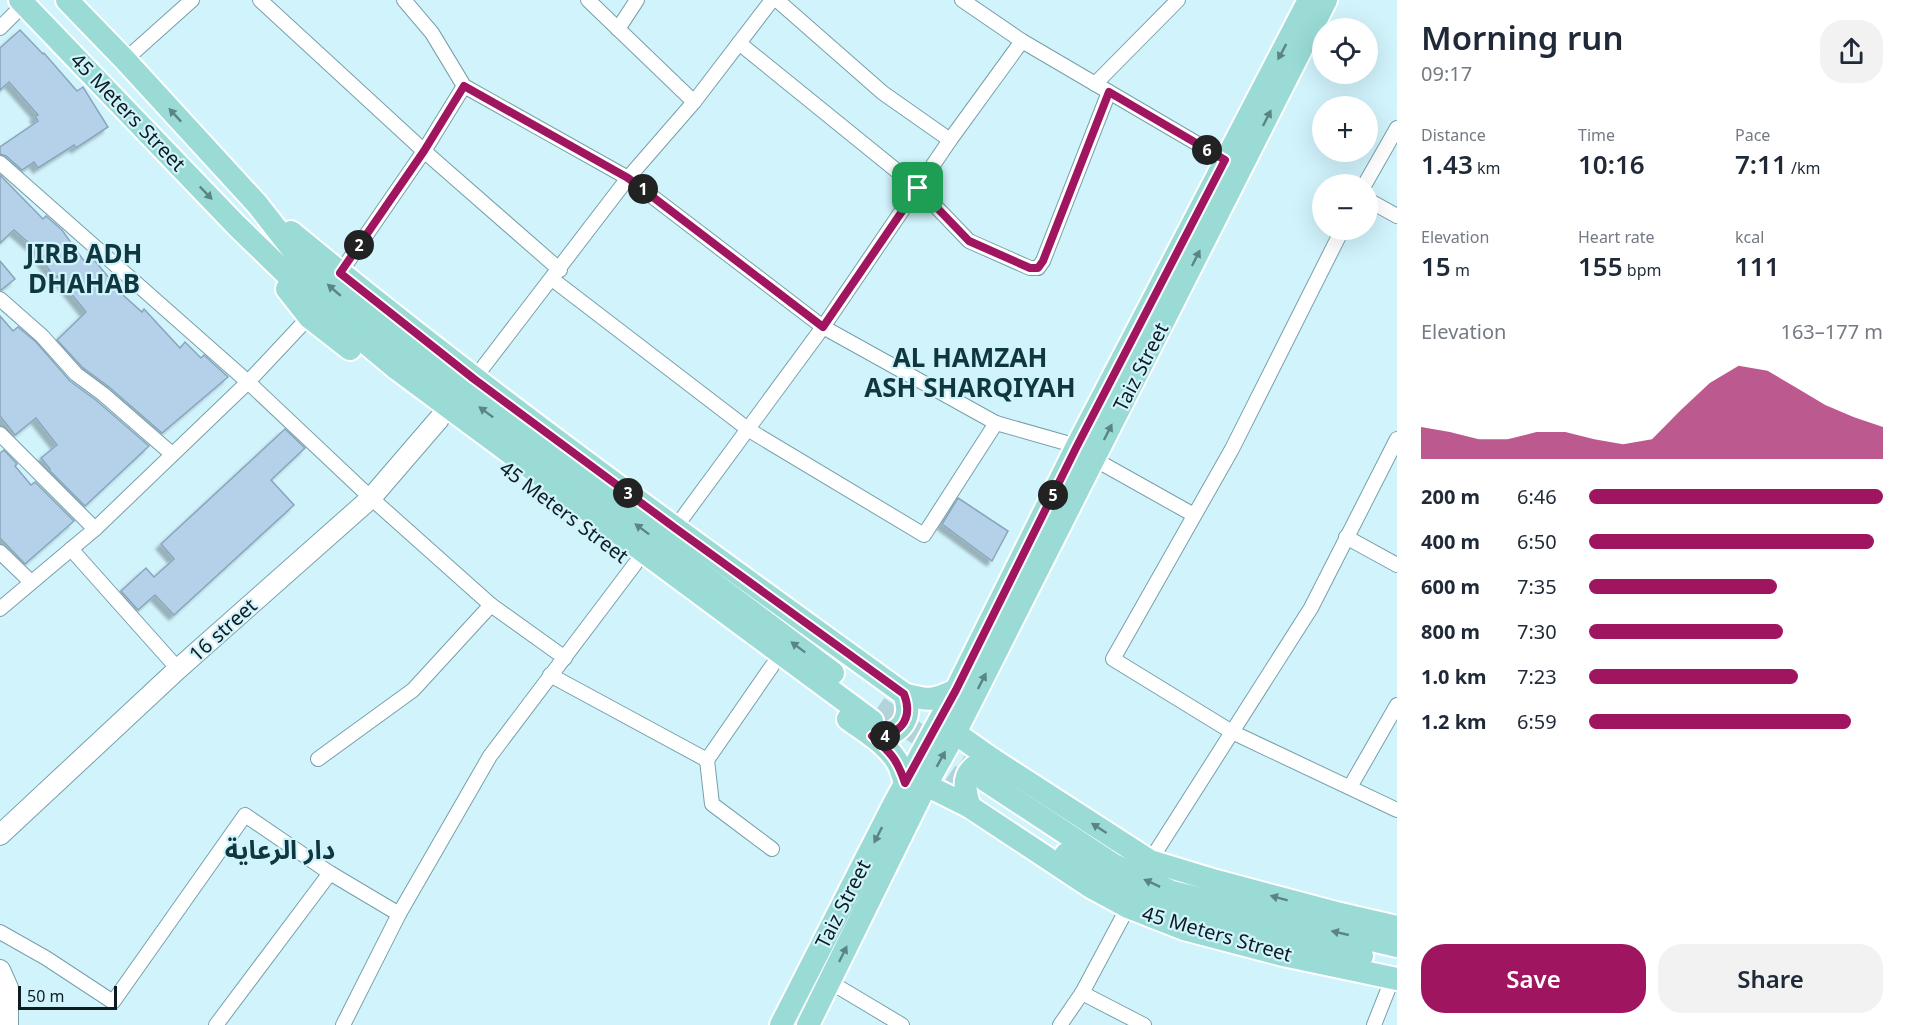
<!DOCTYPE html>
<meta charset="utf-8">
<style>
:root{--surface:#fff;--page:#f2f2f3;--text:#1f2937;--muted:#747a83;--accent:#a01560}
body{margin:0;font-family:"Noto Sans","Noto Sans Arabic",sans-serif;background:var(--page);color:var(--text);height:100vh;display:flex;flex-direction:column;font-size:22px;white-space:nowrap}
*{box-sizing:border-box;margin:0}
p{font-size:20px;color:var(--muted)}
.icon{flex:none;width:33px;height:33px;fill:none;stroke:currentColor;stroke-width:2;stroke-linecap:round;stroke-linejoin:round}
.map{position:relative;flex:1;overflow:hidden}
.panel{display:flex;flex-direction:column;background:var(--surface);width:510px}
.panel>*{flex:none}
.fabs{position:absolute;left:1312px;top:18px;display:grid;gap:12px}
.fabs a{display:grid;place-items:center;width:66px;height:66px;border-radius:50%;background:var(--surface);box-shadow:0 6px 24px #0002;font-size:30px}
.scale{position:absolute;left:18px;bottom:15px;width:99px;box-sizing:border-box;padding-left:6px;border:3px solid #0c1c20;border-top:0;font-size:16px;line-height:21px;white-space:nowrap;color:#0c1c20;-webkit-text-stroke:4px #d1f3fc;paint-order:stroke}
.pin{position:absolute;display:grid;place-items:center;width:51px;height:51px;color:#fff;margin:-26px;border-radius:12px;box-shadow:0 3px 9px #0006}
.km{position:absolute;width:30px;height:30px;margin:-15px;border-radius:50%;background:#222;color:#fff;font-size:16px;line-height:30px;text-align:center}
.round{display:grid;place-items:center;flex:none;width:63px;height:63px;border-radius:24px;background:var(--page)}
.headline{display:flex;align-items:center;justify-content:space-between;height:102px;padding:0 24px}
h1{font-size:33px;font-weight:600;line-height:45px}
.stats{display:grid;grid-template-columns:repeat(3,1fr);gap:9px;height:102px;padding:6px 24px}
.stats div{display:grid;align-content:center}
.stats b{font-size:26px;font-weight:600}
.stats small{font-size:16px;font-weight:400}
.stats p{font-size:16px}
.chart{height:168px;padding:12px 24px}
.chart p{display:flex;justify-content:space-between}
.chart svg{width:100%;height:108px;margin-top:6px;fill:var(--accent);opacity:.7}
.cta{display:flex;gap:12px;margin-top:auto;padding:12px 24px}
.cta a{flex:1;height:69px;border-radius:24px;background:var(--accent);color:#fff;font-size:24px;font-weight:600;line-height:69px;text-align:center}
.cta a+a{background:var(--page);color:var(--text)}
ul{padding:0 24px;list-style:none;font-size:20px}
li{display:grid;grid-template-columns:96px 72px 1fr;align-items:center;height:45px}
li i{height:15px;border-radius:8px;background:var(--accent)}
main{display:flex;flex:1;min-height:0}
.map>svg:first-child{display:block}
</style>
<main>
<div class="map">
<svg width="1397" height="1025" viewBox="0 0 1397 1025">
<defs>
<filter id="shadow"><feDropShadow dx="-5" dy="5" stdDeviation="1.5" flood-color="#0004"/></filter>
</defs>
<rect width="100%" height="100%" fill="#d1f3fc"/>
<g fill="#b4d1e9" stroke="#89a5bc" stroke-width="1.5" filter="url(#shadow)">
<path d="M20,30L43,54L44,53L77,91L83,87L108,127L76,148L74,145L38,168L34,162L22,170L6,156L0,154V147L38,121L35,116L38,115L9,82L0,90V48Z"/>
<path d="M0,175L43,219L46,216L62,230L84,261L91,256L123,295L142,312L144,309L180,348L185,342L201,358L204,355L228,377L162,433L109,387L82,367L57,340L86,312L57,276L55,278L42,260L46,258L14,230L0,243Z"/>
<path d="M0,261L15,279L1,290H0Z"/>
<path d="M0,316L13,331L18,327L36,342L70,381L97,401L149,446L85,506L49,470L50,469L41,458L57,445L36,418L15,435L0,416Z"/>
<path d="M285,429L305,448L271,480L294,505L174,615L155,595L138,610L121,591L146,568L154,577L174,559L161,544Z"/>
<path d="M4,450L17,464L15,466L31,485L35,482L74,521L25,564L0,538V453Z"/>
<path d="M958,498L1008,531L992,561L942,524Z"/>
</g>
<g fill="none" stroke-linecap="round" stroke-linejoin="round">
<g stroke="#b3d3db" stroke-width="22" stroke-dasharray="22 11" stroke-linecap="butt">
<path d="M878,707L985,780"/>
<path d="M922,756L975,793"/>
</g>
<defs>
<g id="street">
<path d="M260,0L424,151L560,270"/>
<path d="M404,0L432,33L464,86L628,178L823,327L996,423L1077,446"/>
<path d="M588,0L694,102"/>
<path d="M777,0L883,93L950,140"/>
<path d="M962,0L1022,41L1232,164"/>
<path d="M0,28L24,4"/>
<path d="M618,29L637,0"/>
<path d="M739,43L918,188L969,241L1030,268H1038L1043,261L1109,92"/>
<path d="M125,60L192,0"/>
<path d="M1095,84L1178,0"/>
<path d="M0,163L248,382L371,498L491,605L565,658"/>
<path d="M1365,184L1397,128"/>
<path d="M1368,200L1397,216"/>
<path d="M1342,230L1232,449L1113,659L1232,732L1397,810"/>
<path d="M340,273L424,151L464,86"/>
<path d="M552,279L749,430L924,535L996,423"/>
<path d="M0,299L42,336L76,374L103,394L172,454"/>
<path d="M474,379L628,178L694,102L772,0"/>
<path d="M0,434L95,529"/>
<path d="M1094,459L1194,515"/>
<path d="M675,528L823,327L950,140L1022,41"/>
<path d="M1346,537L1397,565"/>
<path d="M71,549L178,669"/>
<path d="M0,552L31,582"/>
<path d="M0,609L95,529L248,382L309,317"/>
<path d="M550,675L707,760L772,666"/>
<path d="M318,759L413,690L491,605"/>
<path d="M707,760L712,804L772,849"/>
<path d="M1350,787L1397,705"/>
<path d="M1150,861L1311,608L1397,439"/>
<path d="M0,932L46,958L113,1002L245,815L330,873L399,914"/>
<path d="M830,982L902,1025"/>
<path d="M1082,993L1144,1025"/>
<path d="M216,1025L330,873"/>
<path d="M343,1025L399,914L490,756L635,564"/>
<path d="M1060,1025L1082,993L1128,907"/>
<path d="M1374,1025L1393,977"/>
</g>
<g id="secondary">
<path d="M0,835L178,669L371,498L439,419"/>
<path d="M0,970L8,988V1025"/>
</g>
<g id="primary">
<path d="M20,0L236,225L306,293L397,369L872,721"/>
<path d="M67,0L125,60L257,204L303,263L406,352L833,673"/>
<path d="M291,232C488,395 697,544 904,694C929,701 933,701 956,690"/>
<path d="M287,289L309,317L350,349"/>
<path d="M848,719C866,732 889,745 899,765C901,770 903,777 905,783"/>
<path d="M955,733L992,759L1150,861L1216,881L1336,913L1397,927"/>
<path d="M872,736C899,737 914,720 904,694"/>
<path d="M985,780L1114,865L1172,892L1397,946"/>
<path d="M926,785L970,807L1091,887L1128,907L1184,929L1283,955L1397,979"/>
<path d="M970,807C961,782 964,766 992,759"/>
<path d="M1066,854L1154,903L1242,927L1362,956"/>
<path d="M781,1025L894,804L956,690L1077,446L1309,0"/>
<path d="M808,1025L926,785L955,733L1326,0"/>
</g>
</defs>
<use href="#street" stroke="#78a0aa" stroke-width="16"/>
<use href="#secondary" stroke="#78a0aa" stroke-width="22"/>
<use href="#primary" stroke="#fff" stroke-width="26"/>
<use href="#street" stroke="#fff" stroke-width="14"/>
<use href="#secondary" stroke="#fff" stroke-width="20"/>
<use href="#primary" stroke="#9adbd6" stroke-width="22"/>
</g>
<defs><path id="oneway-solid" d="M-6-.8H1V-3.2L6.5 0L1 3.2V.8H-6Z" transform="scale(1.5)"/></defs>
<g fill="#5a8584">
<use href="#oneway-solid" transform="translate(1282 52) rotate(118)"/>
<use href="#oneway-solid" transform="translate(175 115) rotate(-133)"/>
<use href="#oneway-solid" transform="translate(1267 118) rotate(-63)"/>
<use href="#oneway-solid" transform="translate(206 193) rotate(46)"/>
<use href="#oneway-solid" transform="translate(1196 258) rotate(-63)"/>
<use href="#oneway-solid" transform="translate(334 290) rotate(-139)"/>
<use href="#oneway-solid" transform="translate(486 412) rotate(-143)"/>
<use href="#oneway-solid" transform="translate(1108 432) rotate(-63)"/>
<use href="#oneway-solid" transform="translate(642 529) rotate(-143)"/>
<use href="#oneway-solid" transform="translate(798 647) rotate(-143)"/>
<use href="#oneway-solid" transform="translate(982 681) rotate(-63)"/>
<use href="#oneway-solid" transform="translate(941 759) rotate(-61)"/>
<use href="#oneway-solid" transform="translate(1099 828) rotate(-147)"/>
<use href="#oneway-solid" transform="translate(878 835) rotate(117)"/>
<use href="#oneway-solid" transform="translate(1152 883) rotate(-155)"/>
<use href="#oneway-solid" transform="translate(1279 898) rotate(-165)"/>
<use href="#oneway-solid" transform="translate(1340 933) rotate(-167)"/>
<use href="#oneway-solid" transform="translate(843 954) rotate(-64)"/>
</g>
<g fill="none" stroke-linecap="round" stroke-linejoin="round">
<defs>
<path id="route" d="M464,86L628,178L823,327L918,188L969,241L1030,268H1038L1043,261L1109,92L1225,160L1077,446L956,690L905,783C897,759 891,753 872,736C899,737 914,720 904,694L675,528L474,379L340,273L424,151Z"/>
</defs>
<use href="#route" stroke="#fff" stroke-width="12"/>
<use href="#route" stroke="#a01560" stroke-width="8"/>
</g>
<g text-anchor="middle" stroke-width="4.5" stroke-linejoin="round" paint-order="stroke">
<g font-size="20" fill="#0c1c20" stroke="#d1f3fc">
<text transform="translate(128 112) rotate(46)" y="7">45 Meters Street</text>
<text transform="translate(1141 367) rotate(-63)" y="7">Taiz Street</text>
<text transform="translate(564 512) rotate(37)" y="7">45 Meters Street</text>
<text transform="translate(223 630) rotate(-42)" y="7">16 street</text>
<text transform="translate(843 904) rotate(-63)" y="7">Taiz Street</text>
<text transform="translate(1217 934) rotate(16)" y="7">45 Meters Street</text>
</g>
<g font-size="26" font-weight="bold" fill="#0f3740" stroke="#d1f3fc">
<text x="84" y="263">JIRB ADH<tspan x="84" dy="30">DHAHAB</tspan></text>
<text x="970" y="367">AL HAMZAH<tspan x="970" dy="30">ASH SHARQIYAH</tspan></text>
<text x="280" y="859">دار الرعاية</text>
</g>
</g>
</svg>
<div class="fabs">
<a><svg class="icon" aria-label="locate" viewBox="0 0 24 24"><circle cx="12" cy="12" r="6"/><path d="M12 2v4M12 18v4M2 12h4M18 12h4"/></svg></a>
<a>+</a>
<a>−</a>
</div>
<div class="scale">50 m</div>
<div class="pin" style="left:918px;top:188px;background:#1e9e55"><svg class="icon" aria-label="arrive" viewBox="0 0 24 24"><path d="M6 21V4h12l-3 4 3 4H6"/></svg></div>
<b class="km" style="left:643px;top:189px">1</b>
<b class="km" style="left:359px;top:245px">2</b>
<b class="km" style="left:628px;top:493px">3</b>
<b class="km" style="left:885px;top:736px">4</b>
<b class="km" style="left:1053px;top:495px">5</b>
<b class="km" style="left:1207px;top:150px">6</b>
</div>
<section class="panel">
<div class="headline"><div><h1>Morning run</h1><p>09:17</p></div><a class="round"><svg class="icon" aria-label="share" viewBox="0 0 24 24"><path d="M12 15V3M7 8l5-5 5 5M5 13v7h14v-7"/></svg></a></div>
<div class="stats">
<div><p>Distance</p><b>1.43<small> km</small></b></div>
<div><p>Time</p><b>10:16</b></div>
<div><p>Pace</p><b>7:11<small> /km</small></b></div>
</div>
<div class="stats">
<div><p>Elevation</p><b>15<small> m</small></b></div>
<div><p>Heart rate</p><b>155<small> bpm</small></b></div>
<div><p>kcal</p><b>111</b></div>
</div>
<div class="chart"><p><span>Elevation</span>163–177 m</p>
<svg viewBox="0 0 160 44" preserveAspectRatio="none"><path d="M0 44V31L10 33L20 36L30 36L40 33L50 33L60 36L70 38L80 36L90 24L100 13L110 6L120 8L130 15L140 22L150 27L160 31V44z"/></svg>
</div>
<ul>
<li><b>200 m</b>6:46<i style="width:100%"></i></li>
<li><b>400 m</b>6:50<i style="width:97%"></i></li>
<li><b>600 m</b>7:35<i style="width:64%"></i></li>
<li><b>800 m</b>7:30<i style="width:66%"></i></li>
<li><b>1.0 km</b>7:23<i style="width:71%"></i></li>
<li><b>1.2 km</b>6:59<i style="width:89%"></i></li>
</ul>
<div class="cta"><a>Save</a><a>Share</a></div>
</section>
</main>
